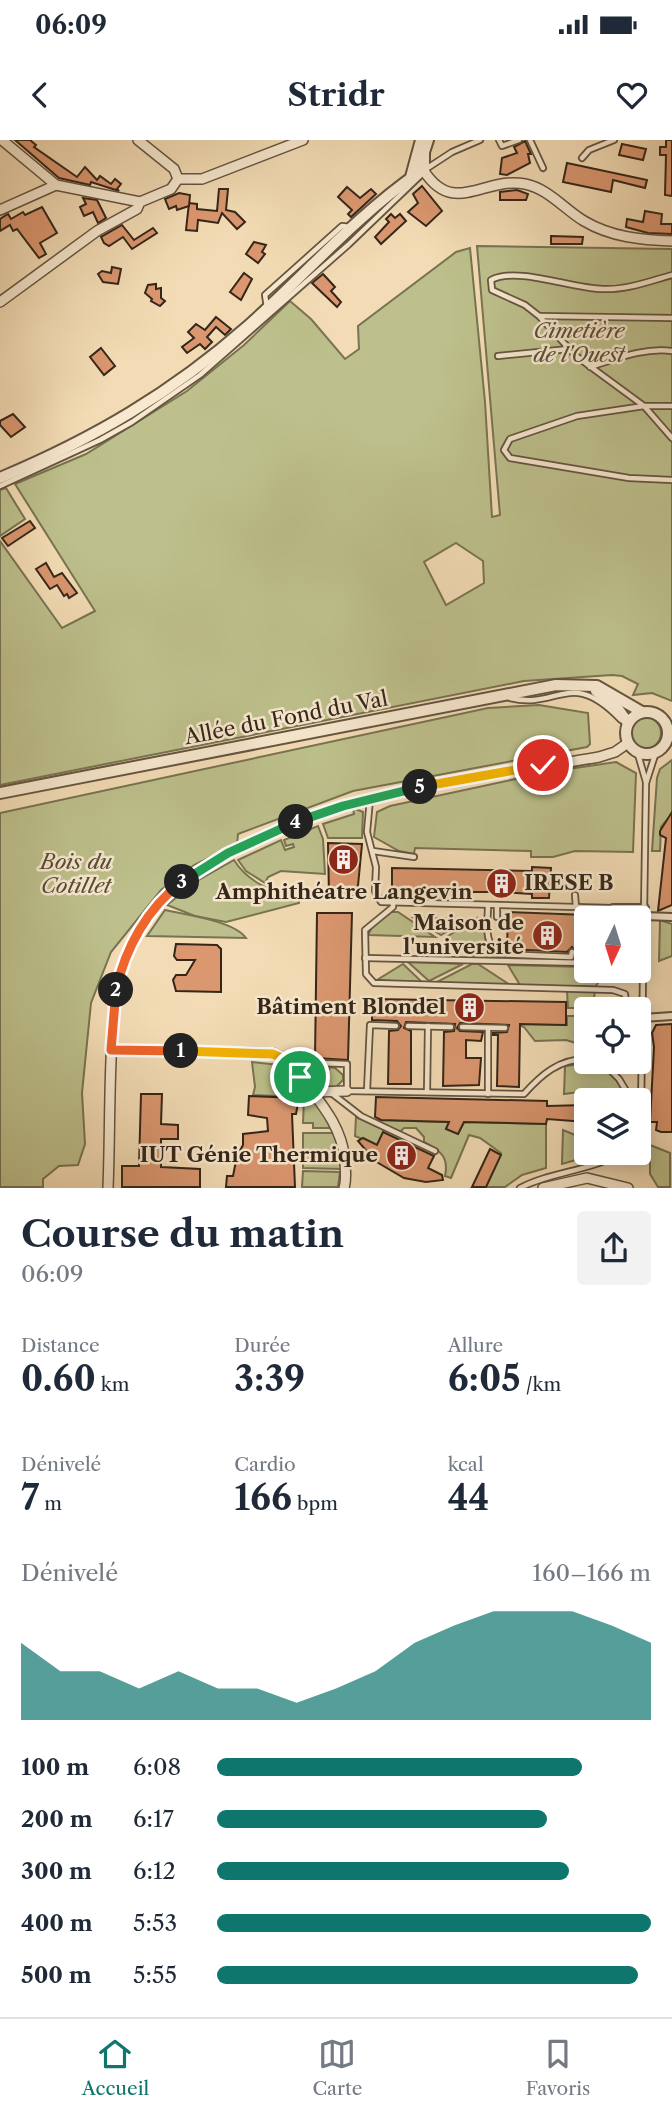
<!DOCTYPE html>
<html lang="fr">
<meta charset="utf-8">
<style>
:root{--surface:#fff;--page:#f2f2f3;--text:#1f2937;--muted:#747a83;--line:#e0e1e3;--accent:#0f766e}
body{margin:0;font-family:"Libre Caslon Text",serif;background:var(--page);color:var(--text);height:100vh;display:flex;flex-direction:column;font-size:26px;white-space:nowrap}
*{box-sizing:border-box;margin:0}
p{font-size:23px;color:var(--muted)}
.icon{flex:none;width:38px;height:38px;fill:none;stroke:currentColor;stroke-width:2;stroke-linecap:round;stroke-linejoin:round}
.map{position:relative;height:1048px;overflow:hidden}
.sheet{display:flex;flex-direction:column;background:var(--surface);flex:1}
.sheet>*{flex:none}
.needle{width:46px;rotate:184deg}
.controls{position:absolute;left:574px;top:766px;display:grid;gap:14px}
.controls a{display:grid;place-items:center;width:77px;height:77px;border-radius:7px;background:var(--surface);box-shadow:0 4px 18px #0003;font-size:35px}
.pin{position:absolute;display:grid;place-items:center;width:60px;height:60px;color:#fff;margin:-30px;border:4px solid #fff;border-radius:50%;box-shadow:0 2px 7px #0007}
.km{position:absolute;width:35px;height:35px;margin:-18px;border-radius:50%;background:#222;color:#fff;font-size:19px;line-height:35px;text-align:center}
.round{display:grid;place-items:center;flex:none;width:74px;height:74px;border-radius:7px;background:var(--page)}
.headline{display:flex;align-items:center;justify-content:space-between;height:119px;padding:0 21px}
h1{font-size:38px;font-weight:700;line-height:52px}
.metrics{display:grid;grid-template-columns:repeat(3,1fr);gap:10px;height:119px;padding:7px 21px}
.metrics div{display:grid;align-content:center}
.metrics b{font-size:35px;font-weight:700}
.metrics small{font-size:19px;font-weight:400}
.metrics p{font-size:19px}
.chart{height:196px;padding:14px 21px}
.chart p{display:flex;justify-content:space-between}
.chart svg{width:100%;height:126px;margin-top:7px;fill:var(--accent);opacity:.7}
ul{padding:0 21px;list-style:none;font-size:23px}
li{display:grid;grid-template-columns:112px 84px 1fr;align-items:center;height:52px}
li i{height:18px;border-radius:9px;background:var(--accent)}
.status{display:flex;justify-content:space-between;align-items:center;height:49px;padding:0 35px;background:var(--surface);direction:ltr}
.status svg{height:19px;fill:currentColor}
header{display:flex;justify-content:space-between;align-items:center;height:91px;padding:0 21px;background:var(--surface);font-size:32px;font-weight:700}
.tabs{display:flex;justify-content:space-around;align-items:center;height:98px;border-top:2px solid var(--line);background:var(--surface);font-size:19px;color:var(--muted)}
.tabs a{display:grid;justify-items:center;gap:4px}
.tabs .on{color:var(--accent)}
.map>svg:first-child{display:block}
</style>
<div class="status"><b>06:09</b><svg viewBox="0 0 49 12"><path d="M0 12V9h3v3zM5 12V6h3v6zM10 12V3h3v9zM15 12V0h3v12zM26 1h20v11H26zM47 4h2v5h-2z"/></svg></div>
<header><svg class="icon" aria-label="back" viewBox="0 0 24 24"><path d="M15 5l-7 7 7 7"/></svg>Stridr<svg class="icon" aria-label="heart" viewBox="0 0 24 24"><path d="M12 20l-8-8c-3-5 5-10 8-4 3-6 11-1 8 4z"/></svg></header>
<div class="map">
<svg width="672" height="1048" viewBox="0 0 672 1048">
<rect width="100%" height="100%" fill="#f3dcb5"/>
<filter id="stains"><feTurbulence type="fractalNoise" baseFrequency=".00286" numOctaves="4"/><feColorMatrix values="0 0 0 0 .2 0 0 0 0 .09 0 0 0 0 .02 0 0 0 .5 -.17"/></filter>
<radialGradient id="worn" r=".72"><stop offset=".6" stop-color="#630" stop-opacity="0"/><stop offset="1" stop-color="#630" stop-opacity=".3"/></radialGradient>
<g fill="#bdc08c" stroke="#787352" stroke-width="2" fill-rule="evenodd">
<path d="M477,106L672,109V561L652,553L633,555L638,544L622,536L612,535L524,541L0,645V401L62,488L95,471L15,344L86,314L187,251L244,205L290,161L311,179L345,219L359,209L358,186L456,112L470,108L485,262L492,377L500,375ZM456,403L483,421L484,443L446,465L424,422Z"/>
<path d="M6,348L25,379L0,396V350Z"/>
<path d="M539,565L588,573L590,604L587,607L353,651L238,694L237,704L194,725L161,750L111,812L91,863L82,953L85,1004L78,1025L59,1026L43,1039V1047H0V673L488,568Z"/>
<circle cx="645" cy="593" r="16"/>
<path d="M672,620V674L661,687L660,711H652L657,638L660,629Z"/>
<path d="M616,622L636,633L633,712L575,711L553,717H531V711L415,708L414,714L399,711L374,697L377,672L390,666L548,632Z"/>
<path d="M353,668L363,672L362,698H328L323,684L354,674Z"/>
<path d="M318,686L323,699L325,734L281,731L268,737L265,743L246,731L238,720L281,700L285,710L294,707L293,704L286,706L284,700Z"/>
<path d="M234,720C249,744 273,751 299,760V763L226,782L195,776L167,765L197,741Z"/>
<path d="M165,770C186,775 234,781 246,798L147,796Z"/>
<path d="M391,772H398L435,797L368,795L373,785Z"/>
<path d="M414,778L465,779L466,780L441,795Z"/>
<path d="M477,778V783L484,784L486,805L502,819L477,818L445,798Z"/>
<path d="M660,780L672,784V816L659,821Z"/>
<path d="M408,822L463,824L429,841Z"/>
<path d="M403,824L423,843L377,840Z"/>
<path d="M472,824H478L510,845L435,843Z"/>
<path d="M508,825L586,827V831H607L595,847L520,845Z"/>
<path d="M567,851L595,852L592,868H568Z"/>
<path d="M567,876H586V892L576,903L566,900L535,901L524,887L516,884L567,885Z"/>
<path d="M252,922L279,925L301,951L300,957L253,955L255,947Z"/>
<path d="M591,923C610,926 621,942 627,959L599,961L586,951L564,954L565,926Z"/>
<path d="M309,927L329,930L330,927L335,928L343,935V940L335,948L313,946L303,933L304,929Z"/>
<path d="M304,959L313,960L333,988H313V983H303Z"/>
<path d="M356,977L384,990L377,1005L355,996Z"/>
<path d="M375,980L449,982L446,989L458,994L464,982L546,984V1028L522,1035L505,1047H486L501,1013L480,998L469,995L451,1038L445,1036C449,1017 441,1011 424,1002V997L416,988H404L400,992Z"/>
<path d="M563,990L575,995L586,994V1013H600L562,1024Z"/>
<path d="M303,993H335L341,1014V1029L303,1028Z"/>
<path d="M650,1005L670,1013V1047H658L650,1034Z"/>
<path d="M303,1031L340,1032L338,1047H302Z"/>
</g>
<g fill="#db9770" stroke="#342619" stroke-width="2">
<path d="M15,0H30L36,5L34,7L77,37L85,27L97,40L100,36L111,44L115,39L121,44L117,49L119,51L91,42L90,45L59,38Z"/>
<path d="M666,0H672V56L665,55L666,15H660V7H666Z"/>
<path d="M525,1L531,14H528L530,23L507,35L500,34L502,18L517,13L514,7Z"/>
<path d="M622,4L646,9L643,20L619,15Z"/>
<path d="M567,23L647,40L645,48L613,40L611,52L563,42Z"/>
<path d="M422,46L442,71L426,86L408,72L418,63L413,54Z"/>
<path d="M347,47L360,58L371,49L376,54L351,77L348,74L352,70L338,57Z"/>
<path d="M219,49H228L226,70L235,72L245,82L237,89L222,73L218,83L198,80L197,91L186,90L189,63L197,64V69L217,71Z"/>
<path d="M517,50L528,54L526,60H500V52Z"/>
<path d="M179,53L190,55L189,66L177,70L176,66L169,69L165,59Z"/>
<path d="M83,58L97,60L106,78L98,83L93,72L84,76L80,67L86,64Z"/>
<path d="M42,67L57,93L40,103L46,114L39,118L17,89L13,91L10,85L0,91V79L8,74L11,79L23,72L25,75Z"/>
<path d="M645,71L662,74L661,84H672V94L648,93L626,87L627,79L643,82Z"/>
<path d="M391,74L395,78L400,74L406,81L381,104L375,97L389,82L386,79Z"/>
<path d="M122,85L134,100L153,88L157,93L132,109L123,97L109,106L104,103L101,97Z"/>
<path d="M551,96L583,97L582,104H551Z"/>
<path d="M254,102L266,105L262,112L265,114L258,123L246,114Z"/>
<path d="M112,127L121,129L118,144L103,142L98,134L102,131L111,133Z"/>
<path d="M244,133L252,139L241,160L230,152Z"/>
<path d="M323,134L335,147L331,151L341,162L337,167L312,143Z"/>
<path d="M156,144V149L161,148V158L165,161L160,166L151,161L152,159L145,153L148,145Z"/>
<path d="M216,177L231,189L225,195L216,187L207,197L212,202L205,209L200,204L187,213L182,207L194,198L188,192L196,184L205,190Z"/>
<path d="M101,208L115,226L104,235L90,217Z"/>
<path d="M13,274L25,287L11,297L0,285V281Z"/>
<path d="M30,381L35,388L8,406L2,398Z"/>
<path d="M46,423L54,437L62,433L77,453L69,458L67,454L64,456L57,445L50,449L36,429Z"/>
<path d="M672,672V765L658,771L666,698L660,695V691Z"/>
<path d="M328,703L362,704L357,756H329Z"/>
<path d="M532,727L551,728L549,758H532V754L500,752H392V728L532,731Z"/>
<path d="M508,772L586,775V815H578L572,807L567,812L507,809Z"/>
<path d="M317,773H352L348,920L315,918Z"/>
<path d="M176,804L217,805L221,809V852L176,851L173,840L176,835H186L195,820H177L174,816Z"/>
<path d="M372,859L566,862V885L520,884L519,947L497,946L498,895H493V893L507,892L509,885L460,883L457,888L460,891L483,892L481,901L466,900V918H481L479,945L443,946L444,892L454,891L455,884L406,882L404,888L411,891V944H388L389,891L398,890L401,886L397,881L372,880Z"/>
<path d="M672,884V992H661L656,990L657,982H650L654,907L652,893L656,885Z"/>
<path d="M141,954H162L161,984L178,985V999H161V1027L200,1029V1047H122V1026H139Z"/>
<path d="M249,956L299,958L296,974H292L295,1047H226L227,1036H233L237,1016L243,1005V994L268,991L267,978L248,975Z"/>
<path d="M376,957L547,961V966L586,965V982L547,979L546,984L464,982L458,994L446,989L449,982L381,980L375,977Z"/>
<path d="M383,992L434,1016L428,1028L442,1035L443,1040L426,1042L404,1038L375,1021L358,1001L363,998L377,1005Z"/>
<path d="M490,1009L501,1015L486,1047H472Z"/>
</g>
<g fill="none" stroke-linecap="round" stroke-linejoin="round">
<defs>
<g id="service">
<path d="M499,0L502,6L519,0"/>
<path d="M530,0L543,28"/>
<path d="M582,18L589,10L614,0"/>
<path d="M426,29L452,12L480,0"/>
<path d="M672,135C650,141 627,150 603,149C573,149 517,126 491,140L492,150L525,165L539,176L576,216L644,266L672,298"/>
<path d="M267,167L265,155L342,86L350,87"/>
<path d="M540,176L672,178"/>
<path d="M498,216L569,209"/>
<path d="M590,227C616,219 645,207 672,211"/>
<path d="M672,266H644L577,276L510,299L504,310L510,318L629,338L672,340"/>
<path d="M0,346L100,300L132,282L200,235L348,105L420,36"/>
<path d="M510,558C559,570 570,527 621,580"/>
<path d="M637,611L646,642"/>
<path d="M370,659L367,692L376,727L375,751L381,762L576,767L575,755"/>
<path d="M373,711L414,717"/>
<path d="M393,763V767L365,790L366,834L374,843L613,850L625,854L627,870"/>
<path d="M488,765C488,783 483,803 499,814L571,817L572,812"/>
<path d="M576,767L613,768"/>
<path d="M497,777V766"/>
<path d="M365,818L586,823"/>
<path d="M408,886L451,887"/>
<path d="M462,887L505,888"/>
<path d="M291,922L347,924V951L524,954C541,935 559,919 586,919"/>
<path d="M602,922L619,939L631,959H642"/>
<path d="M367,951L370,885L396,886"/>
<path d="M330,952L361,976L435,1011"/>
<path d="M427,952L428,886"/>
<path d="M488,954V888"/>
<path d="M639,983L641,967L646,643L656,612"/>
<path d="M520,1048C552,1031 589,1032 620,1013"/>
</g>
<g id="pedestrian">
<path d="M613,768H645"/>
<path d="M644,776L672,777"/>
<path d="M643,878L672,876"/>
</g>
<g id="minor">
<path d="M2,0L56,45L140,62"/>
<path d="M138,0L174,29L178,39"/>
<path d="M424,31C454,77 484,36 525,44C549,49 564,69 584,81C611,97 641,100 672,101"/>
<path d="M178,39H202L303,0"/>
<path d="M0,70L56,45"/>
<path d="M0,162L97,91L137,69L140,62L171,49L178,39"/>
<path d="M111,910L273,913L290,921C312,955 341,979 345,1020C345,1030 347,1039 344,1048"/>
<path d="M313,952L347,951"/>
<path d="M108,1048C110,998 109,949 112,899C114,876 113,854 121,832C130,804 146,776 166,755C186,735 213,721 237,709C350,650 476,638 599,617L615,612L628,603"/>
<path d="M543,1048L587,1038L628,1048"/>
</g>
<g id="tertiary">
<path d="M411,37L421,0"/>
<path d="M0,338C93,299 172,253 248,186C304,136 356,76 418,33L424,31V12L428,0"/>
<path d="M596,551L618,569L628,583"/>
<circle cx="647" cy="593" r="21"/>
<path d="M0,653L556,545L597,546L642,572"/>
</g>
</defs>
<use href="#service" stroke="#645440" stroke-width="8"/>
<use href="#pedestrian" stroke="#645440" stroke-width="10"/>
<use href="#minor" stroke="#645440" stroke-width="12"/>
<use href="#tertiary" stroke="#645440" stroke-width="14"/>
<use href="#service" stroke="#f7e8cf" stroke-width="4.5"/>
<use href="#pedestrian" stroke="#f7e8cf" stroke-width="6"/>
<use href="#minor" stroke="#f7e8cf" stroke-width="9"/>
<use href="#tertiary" stroke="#f7e8cf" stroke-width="10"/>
</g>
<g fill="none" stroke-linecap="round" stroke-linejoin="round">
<defs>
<path id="split-1" d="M181,911L273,914L290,922L300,937"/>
<path id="split-2" d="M116,850L111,910L181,911"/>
<path id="split-3" d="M116,850C125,809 147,768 182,742"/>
<path id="split-4" d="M182,742L228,713L296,682"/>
<path id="split-5" d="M296,682L343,666L420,647"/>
<path id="split-6" d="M420,647L543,625"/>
</defs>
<use href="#split-1" stroke="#fff" stroke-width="14"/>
<use href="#split-2" stroke="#fff" stroke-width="14"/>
<use href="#split-3" stroke="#fff" stroke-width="14"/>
<use href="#split-4" stroke="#fff" stroke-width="14"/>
<use href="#split-5" stroke="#fff" stroke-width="14"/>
<use href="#split-6" stroke="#fff" stroke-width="14"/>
<use href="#split-1" stroke="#f5b400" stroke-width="9"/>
<use href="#split-2" stroke="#f0652b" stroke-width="9"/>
<use href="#split-3" stroke="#f0652b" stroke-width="9"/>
<use href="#split-4" stroke="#22a559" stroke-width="9"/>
<use href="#split-5" stroke="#22a559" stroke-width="9"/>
<use href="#split-6" stroke="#f5b400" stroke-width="9"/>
</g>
<defs>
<symbol id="building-disc" viewBox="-11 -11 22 22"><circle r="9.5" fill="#8f2418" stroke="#f7e8cf"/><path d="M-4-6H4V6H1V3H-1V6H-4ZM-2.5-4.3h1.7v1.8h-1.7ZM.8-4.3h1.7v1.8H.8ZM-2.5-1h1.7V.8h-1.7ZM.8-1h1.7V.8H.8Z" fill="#fff"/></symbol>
</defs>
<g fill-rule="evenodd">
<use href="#building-disc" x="326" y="702" width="35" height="35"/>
<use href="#building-disc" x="484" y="726" width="35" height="35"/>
<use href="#building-disc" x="530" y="778" width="35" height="35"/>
<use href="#building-disc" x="452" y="850" width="35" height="35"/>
<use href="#building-disc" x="384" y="998" width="35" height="35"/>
</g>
<g text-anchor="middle" stroke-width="5" stroke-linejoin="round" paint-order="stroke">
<g font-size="21" font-style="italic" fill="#564c36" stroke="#f7e8cf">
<text x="579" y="198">Cimetière<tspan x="579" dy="24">de l'Ouest</tspan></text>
<text x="76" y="729">Bois du<tspan x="76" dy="24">Cotillet</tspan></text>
</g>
<g font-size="21" fill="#342619" stroke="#f7e8cf">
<text transform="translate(286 578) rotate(-11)" y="7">Allée du Fond du Val</text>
</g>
<g font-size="21" font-weight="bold" fill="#342619" stroke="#f7e8cf" text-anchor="end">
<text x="524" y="750" text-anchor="start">IRESE B</text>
<text x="344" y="759" text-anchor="middle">Amphithéatre Langevin</text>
<text x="524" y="790">Maison de<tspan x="524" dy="24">l'université</tspan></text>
<text x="446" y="874">Bâtiment Blondel</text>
<text x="378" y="1022">IUT Génie Thermique</text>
</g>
</g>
<rect width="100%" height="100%" filter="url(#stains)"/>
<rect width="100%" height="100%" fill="url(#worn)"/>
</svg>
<div class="controls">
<a><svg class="needle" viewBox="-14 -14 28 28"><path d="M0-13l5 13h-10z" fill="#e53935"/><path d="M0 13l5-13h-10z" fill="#747a83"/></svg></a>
<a><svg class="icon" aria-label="locate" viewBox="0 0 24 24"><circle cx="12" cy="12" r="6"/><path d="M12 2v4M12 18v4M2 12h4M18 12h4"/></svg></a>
<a><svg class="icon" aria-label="layers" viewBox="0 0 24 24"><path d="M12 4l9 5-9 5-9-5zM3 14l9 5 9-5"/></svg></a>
</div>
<div class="pin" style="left:300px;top:937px;background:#1e9e55"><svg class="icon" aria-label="arrive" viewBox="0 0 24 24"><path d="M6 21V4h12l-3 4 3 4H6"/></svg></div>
<div class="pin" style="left:543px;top:625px;background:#d93025"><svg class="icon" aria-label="check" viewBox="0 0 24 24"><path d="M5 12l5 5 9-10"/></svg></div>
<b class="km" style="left:181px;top:911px">1</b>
<b class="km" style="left:116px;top:850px">2</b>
<b class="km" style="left:182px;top:742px">3</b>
<b class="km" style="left:296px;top:682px">4</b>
<b class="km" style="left:420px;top:647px">5</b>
</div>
<section class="sheet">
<div class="headline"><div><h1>Course du matin</h1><p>06:09</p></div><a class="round"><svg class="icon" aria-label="share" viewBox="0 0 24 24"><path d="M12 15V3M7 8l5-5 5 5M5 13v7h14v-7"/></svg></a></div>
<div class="metrics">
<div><p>Distance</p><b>0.60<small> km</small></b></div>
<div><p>Durée</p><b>3:39</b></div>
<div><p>Allure</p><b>6:05<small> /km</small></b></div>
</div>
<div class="metrics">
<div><p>Dénivelé</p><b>7<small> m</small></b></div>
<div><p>Cardio</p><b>166<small> bpm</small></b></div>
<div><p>kcal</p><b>44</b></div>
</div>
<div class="chart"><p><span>Dénivelé</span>160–166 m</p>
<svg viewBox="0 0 160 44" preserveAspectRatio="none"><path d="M0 44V17L10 27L20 27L30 33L40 27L50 33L60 33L70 38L80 33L90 27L100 17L110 11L120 6L130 6L140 6L150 11L160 17V44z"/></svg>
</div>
<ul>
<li><b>100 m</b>6:08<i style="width:84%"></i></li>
<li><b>200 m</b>6:17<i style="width:76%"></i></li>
<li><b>300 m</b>6:12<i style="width:81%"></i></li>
<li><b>400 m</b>5:53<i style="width:100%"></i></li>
<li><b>500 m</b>5:55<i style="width:97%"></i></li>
</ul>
</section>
<nav class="tabs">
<a class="on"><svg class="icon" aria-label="home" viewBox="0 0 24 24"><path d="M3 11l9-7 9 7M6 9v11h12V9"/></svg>Accueil</a>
<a><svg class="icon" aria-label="map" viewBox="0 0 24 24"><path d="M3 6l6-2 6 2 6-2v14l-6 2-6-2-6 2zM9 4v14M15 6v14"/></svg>Carte</a>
<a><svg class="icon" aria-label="saved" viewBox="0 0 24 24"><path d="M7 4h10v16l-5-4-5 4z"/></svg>Favoris</a>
</nav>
